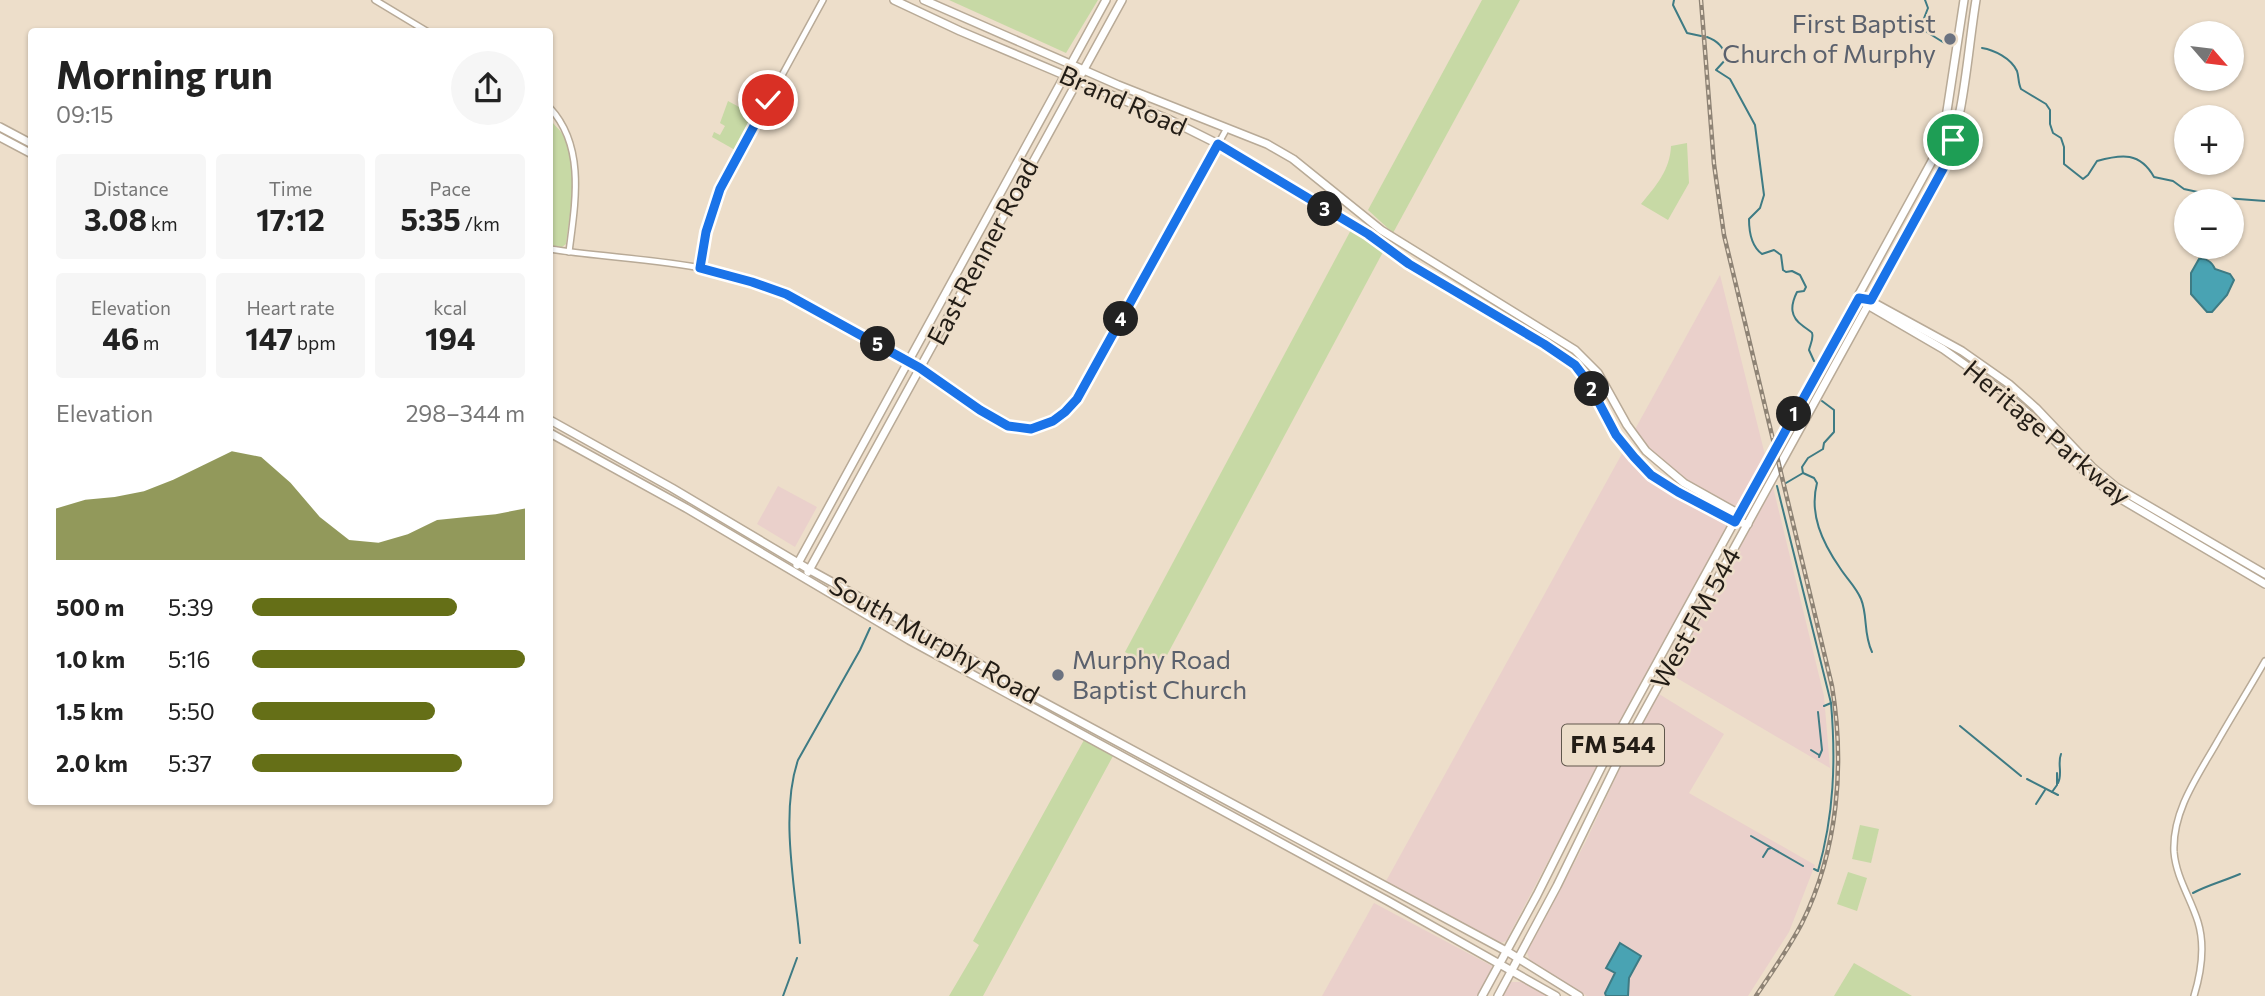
<!DOCTYPE html>
<meta charset="utf-8">
<style>
:root{--surface:#fff;--page:#f6f6f6;--text:#222;--muted:#767676;--accent:#656f17}
body{margin:0;font-family:Commissioner,sans-serif;background:var(--page);color:var(--text);height:100vh;display:flex;flex-direction:column;font-size:26px;white-space:nowrap}
*{box-sizing:border-box;margin:0}
p{font-size:23px;color:var(--muted)}
.icon{flex:none;width:38px;height:38px;fill:none;stroke:currentColor;stroke-width:2;stroke-linecap:round;stroke-linejoin:round}
.map{position:relative;flex:1;overflow:hidden}
.drawer{position:absolute;left:28px;top:28px;width:525px;height:777px;display:flex;flex-direction:column;background:var(--surface);border-radius:7px;box-shadow:0 2px 5px #0004}
.drawer>*{flex:none}
.needle{width:46px;rotate:118deg}
.controls{position:absolute;left:2174px;top:21px;display:grid;gap:14px}
.controls a{display:grid;place-items:center;width:70px;height:70px;border-radius:50%;background:var(--surface);box-shadow:0 2px 5px #0004;font-size:35px}
.pin{position:absolute;display:grid;place-items:center;width:60px;height:60px;color:#fff;margin:-30px;border:4px solid #fff;border-radius:50%;box-shadow:0 2px 7px #0007}
.km{position:absolute;width:35px;height:35px;margin:-18px;border-radius:50%;background:#222;color:#fff;font-size:19px;line-height:35px;text-align:center}
.round{display:grid;place-items:center;flex:none;width:74px;height:74px;border-radius:37px;background:var(--page)}
.summary{display:flex;align-items:center;justify-content:space-between;height:119px;padding:0 28px}
h1{font-size:38px;font-weight:700;line-height:52px}
.metrics{display:grid;grid-template-columns:repeat(3,1fr);gap:10px;height:119px;padding:7px 28px}
.metrics div{display:grid;align-content:center;border-radius:7px;background:var(--page);text-align:center}
.metrics b{font-size:30px;font-weight:700}
.metrics small{font-size:19px;font-weight:400}
.metrics p{font-size:19px}
.chart{height:196px;padding:14px 28px}
.chart p{display:flex;justify-content:space-between}
.chart svg{width:100%;height:126px;margin-top:7px;fill:var(--accent);opacity:.7}
ul{padding:0 28px;list-style:none;font-size:23px}
li{display:grid;grid-template-columns:112px 84px 1fr;align-items:center;height:52px}
li i{height:18px;border-radius:9px;background:var(--accent)}
.map>svg:first-child{display:block}
</style>
<div class="map">
<svg width="2265" height="996" viewBox="0 0 2265 996">
<rect width="100%" height="100%" fill="#eddeca"/>
<g fill="#ead0cb">
<path d="M1720,275L1766,459L1738,509L1691,483L1650,453L1633,433Z"/>
<path d="M1624,450L1669,490L1730,525L1594,774L1506,941L1498,944L1385,883Z"/>
<path d="M778,486L817,507L795,547L757,524Z"/>
<path d="M1773,487L1824,696L1830,768L1670,674Z"/>
<path d="M1659,694L1724,734L1689,793L1815,865L1789,932L1748,996H1587L1530,962L1527,952L1586,841L1635,736Z"/>
<path d="M1374,903L1492,966L1489,977L1477,996H1322Z"/>
<path d="M1510,982H1523L1548,996H1502Z"/>
</g>
<g fill="#c7d9a5">
<path d="M949,0H1098L1066,53Z"/>
<path d="M1482,0H1520L1393,233L1368,210Z"/>
<path d="M728,101L754,115L735,150L712,137L714,132L720,135L725,126L720,123Z"/>
<path d="M550,119C553,124 558,128 561,132C581,160 570,212 566,244L562,247L550,245Z"/>
<path d="M1687,143L1689,183L1668,220L1641,204C1656,186 1670,170 1671,146Z"/>
<path d="M1352,228L1372,240L1383,252L1159,670L1125,652Z"/>
<path d="M1084,740L1113,756L983,996H949L979,945L973,941Z"/>
<path d="M1860,825L1879,829L1871,863L1852,859Z"/>
<path d="M1848,872L1867,878L1857,911L1837,904Z"/>
<path d="M1854,963L1912,996H1834Z"/>
</g>
<g fill="#49a3b3" stroke="#3e7b84" stroke-width="2">
<path d="M2199,259C2206,258 2212,262 2215,269L2230,274L2234,280L2227,295L2212,312H2207L2191,294V273Z"/>
<path d="M1620,943L1641,956L1629,978L1628,996H1606L1605,993L1615,973L1606,968Z"/>
</g>
<g fill="none" stroke-linecap="round" stroke-linejoin="round">
<g stroke="#3e7b84" stroke-width="2">
<path d="M1674,0L1673,5L1687,33L1701,36"/>
<path d="M1925,0L1928,8L1921,26L1922,29L1946,44"/>
<path d="M1707,37C1718,41 1723,47 1727,58L1716,70L1730,79L1755,125L1764,195L1760,208L1749,219C1749,232 1751,246 1762,254L1774,250L1781,255L1783,270L1786,272L1792,271L1800,275L1806,287L1804,291L1797,292C1790,306 1790,317 1803,326C1804,327 1812,332 1812,333C1814,338 1810,345 1809,350L1814,361"/>
<path d="M1982,48C1994,50 2011,58 2017,71C2019,77 2018,83 2021,89L2046,104L2050,110V124L2053,133L2061,138L2064,147V164L2083,179L2088,175L2097,161C2122,154 2140,152 2154,177L2173,181L2184,189L2225,198L2265,201"/>
<path d="M1822,401L1834,410V432L1824,443L1823,449L1808,458L1802,467L1803,473L1814,478L1817,483C1809,514 1822,542 1840,568C1847,579 1856,587 1861,599C1868,616 1863,633 1872,652"/>
<path d="M1786,483L1803,473"/>
<path d="M1777,486L1831,703L1824,706"/>
<path d="M1818,712L1822,750L1819,757"/>
<path d="M1960,726L2021,776"/>
<path d="M1811,750L1819,755"/>
<path d="M2027,779L2058,795"/>
<path d="M2058,783C2063,773 2057,764 2061,754"/>
<path d="M2052,792L2057,785V773"/>
<path d="M2036,804L2045,790"/>
<path d="M1751,836L1803,866"/>
<path d="M1763,857L1768,849L1771,848"/>
<path d="M1814,869L1818,871C1834,815 1836,761 1831,703"/>
<path d="M2193,893C2208,885 2224,881 2240,874"/>
<path d="M800,943C795,887 780,813 798,760L860,650L870,628"/>
<path d="M783,996L797,958"/>
</g>
<defs>
<g id="minor">
<path d="M375,0L428,32"/>
<path d="M550,108C586,147 575,204 569,252"/>
<path d="M550,249C626,261 719,260 789,295C811,307 832,319 854,331C882,345 913,360 938,378C958,393 984,418 1008,426C1035,435 1061,420 1077,399L1227,128"/>
<path d="M700,268L706,232L720,189L823,0"/>
<path d="M2194,996C2201,973 2205,945 2198,922C2191,899 2176,877 2174,852C2172,812 2197,777 2216,744C2232,716 2249,689 2265,661"/>
</g>
<g id="major">
<path d="M894,0L960,31L1168,119L1218,144L1368,234L1410,264L1544,344L1575,365L1588,382L1617,435L1634,457L1651,475L1678,492L1735,522L1748,524"/>
<path d="M924,0L1118,85L1267,144L1293,159L1381,230L1575,350L1598,373L1627,425L1646,451L1684,483L1741,515"/>
<path d="M0,127L32,144"/>
<path d="M0,137L32,154"/>
<path d="M1867,299L1962,351L2009,384L2036,408L2092,467L2116,487L2265,574"/>
<path d="M1864,303L1943,349L2002,391L2033,418L2086,473L2114,495L2265,584"/>
<path d="M550,420L672,488L810,570L973,660L1036,698L1508,952L1579,996"/>
<path d="M550,433L686,508L909,640L1388,901L1556,996"/>
<path d="M797,565L1106,0"/>
<path d="M808,572L1122,0"/>
<path d="M1482,996L1537,895L1618,734L1932,161L1945,124L1964,0"/>
<path d="M1498,996L1557,886L1628,741L1944,167C1965,115 1967,55 1976,0"/>
</g>
</defs>
<use href="#minor" stroke="#b8aa97" stroke-width="8"/>
<use href="#major" stroke="#b8aa97" stroke-width="10"/>
<use href="#minor" stroke="#fff" stroke-width="5"/>
<use href="#major" stroke="#fff" stroke-width="7"/>
<defs>
<path id="rail" d="M1701,0L1714,164L1724,235L1832,686C1845,765 1838,850 1802,923C1789,948 1772,972 1756,996"/>
</defs>
<use href="#rail" stroke="#8e8375" stroke-width="4.5"/>
<use href="#rail" stroke="#eddeca" stroke-width="2" stroke-dasharray="5" stroke-linecap="butt"/>
</g>
<g fill="none" stroke-linecap="round" stroke-linejoin="round">
<defs>
<path id="route" d="M768,100L720,189L706,232L700,268L752,282L786,294L920,368L980,410L1008,426L1031,429L1053,421L1065,412L1077,399L1218,144L1368,234L1409,264L1544,344L1575,365L1588,382L1616,435L1634,457L1651,475L1678,492L1735,522L1859,298L1871,300L1944,167L1953,140"/>
</defs>
<use href="#route" stroke="#fff" stroke-width="14"/>
<use href="#route" stroke="#1a73e8" stroke-width="9"/>
</g>
<g fill="#6b7280" stroke="#eddeca" stroke-width="2.5">
<circle cx="1950" cy="39" r="7"/>
<circle cx="1058" cy="675" r="7"/>
</g>
<g text-anchor="middle" stroke-width="5" stroke-linejoin="round" paint-order="stroke">
<rect fill="#eddeca" stroke="#60574c" stroke-width="2" x="1562" y="724.5" width="102" height="41" rx="5"/>
<g font-size="24" font-weight="bold" fill="#231d16">
<text x="1613" y="753">FM 544</text>
</g>
<g font-size="26" fill="#5b616d" stroke="#eddeca" text-anchor="end">
<text x="1936" y="33">First Baptist<tspan x="1936" dy="30">Church of Murphy</tspan></text>
<text x="1072" y="669" text-anchor="start">Murphy Road<tspan x="1072" dy="30">Baptist Church</tspan></text>
</g>
<g font-size="26" fill="#231d16" stroke="#eddeca">
<text transform="translate(1123 101) rotate(24)" y="9">Brand Road</text>
<text transform="translate(983 252) rotate(-62)" y="9">East Renner Road</text>
<text transform="translate(2047 433) rotate(40)" y="9">Heritage Parkway</text>
<text transform="translate(1696 618) rotate(-61)" y="9">West FM 544</text>
<text transform="translate(934 640) rotate(29)" y="9">South Murphy Road</text>
</g>
</g>
</svg>
<div class="controls">
<a><svg class="needle" viewBox="-14 -14 28 28"><path d="M0-13l5 13h-10z" fill="#e53935"/><path d="M0 13l5-13h-10z" fill="#767676"/></svg></a>
<a>+</a>
<a>−</a>
</div>
<div class="pin" style="left:1953px;top:140px;background:#1e9e55"><svg class="icon" aria-label="arrive" viewBox="0 0 24 24"><path d="M6 21V4h12l-3 4 3 4H6"/></svg></div>
<div class="pin" style="left:768px;top:100px;background:#d93025"><svg class="icon" aria-label="check" viewBox="0 0 24 24"><path d="M5 12l5 5 9-10"/></svg></div>
<b class="km" style="left:1794px;top:414px">1</b>
<b class="km" style="left:1592px;top:389px">2</b>
<b class="km" style="left:1325px;top:209px">3</b>
<b class="km" style="left:1121px;top:319px">4</b>
<b class="km" style="left:878px;top:344px">5</b>
<section class="drawer">
<div class="summary"><div><h1>Morning run</h1><p>09:15</p></div><a class="round"><svg class="icon" aria-label="share" viewBox="0 0 24 24"><path d="M12 15V3M7 8l5-5 5 5M5 13v7h14v-7"/></svg></a></div>
<div class="metrics">
<div><p>Distance</p><b>3.08<small> km</small></b></div>
<div><p>Time</p><b>17:12</b></div>
<div><p>Pace</p><b>5:35<small> /km</small></b></div>
</div>
<div class="metrics">
<div><p>Elevation</p><b>46<small> m</small></b></div>
<div><p>Heart rate</p><b>147<small> bpm</small></b></div>
<div><p>kcal</p><b>194</b></div>
</div>
<div class="chart"><p><span>Elevation</span>298–344 m</p>
<svg viewBox="0 0 160 44" preserveAspectRatio="none"><path d="M0 44V26L10 23L20 22L30 20L40 16L50 11L60 6L70 8L80 17L90 29L100 37L110 38L120 35L130 30L140 29L150 28L160 26V44z"/></svg>
</div>
<ul>
<li><b>500 m</b>5:39<i style="width:75%"></i></li>
<li><b>1.0 km</b>5:16<i style="width:100%"></i></li>
<li><b>1.5 km</b>5:50<i style="width:67%"></i></li>
<li><b>2.0 km</b>5:37<i style="width:77%"></i></li>
</ul>
</section>
</div>
